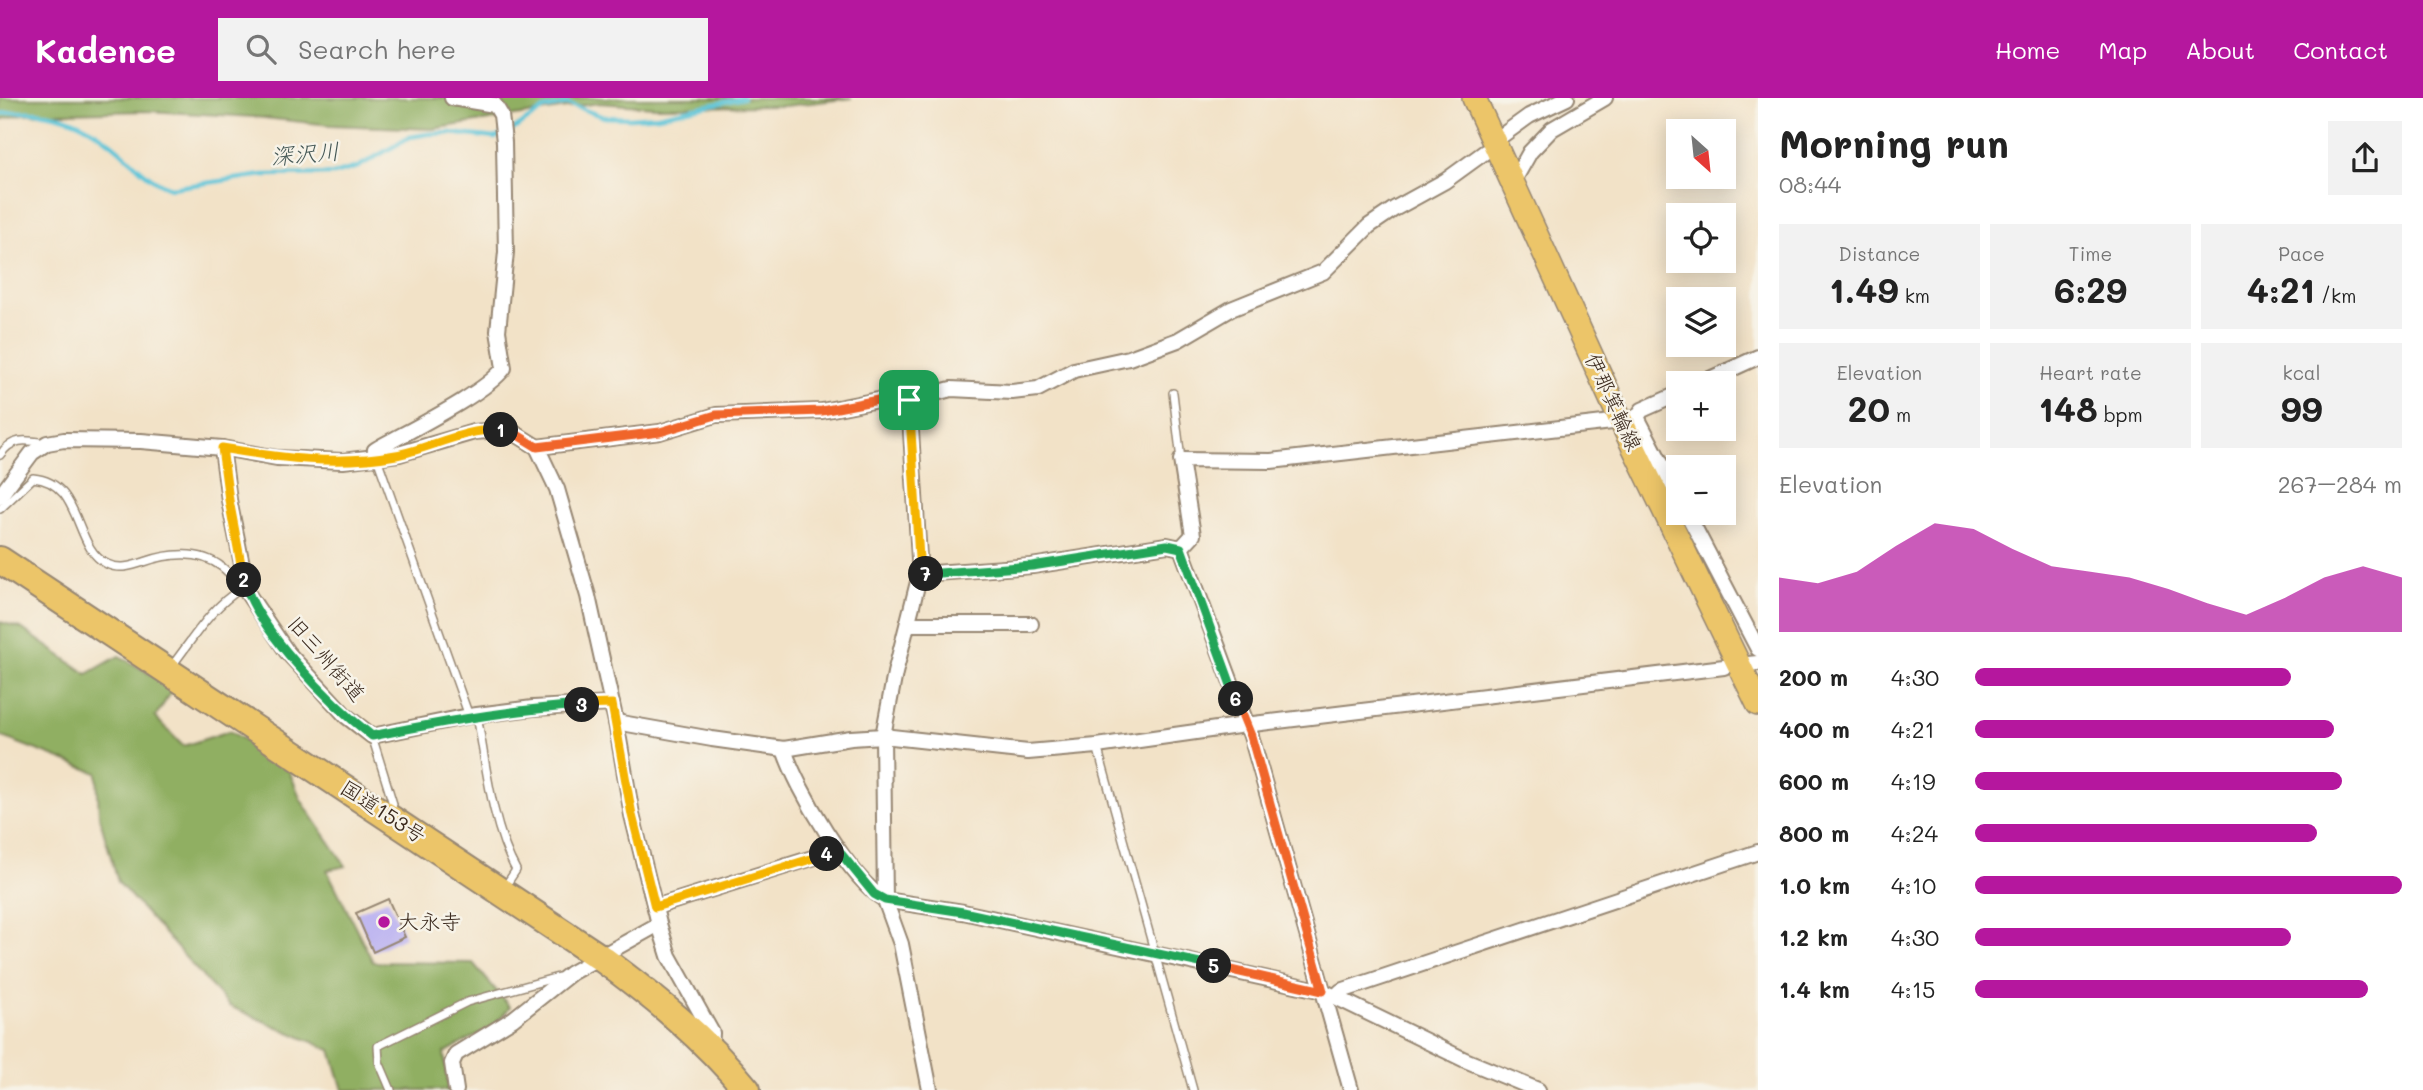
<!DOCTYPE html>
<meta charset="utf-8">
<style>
:root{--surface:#fff;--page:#f2f2f2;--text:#222;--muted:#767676;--accent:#b5179e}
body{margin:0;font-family:Mali,"Klee One",sans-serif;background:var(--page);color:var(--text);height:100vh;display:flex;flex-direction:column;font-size:26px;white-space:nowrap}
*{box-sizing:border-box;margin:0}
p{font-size:23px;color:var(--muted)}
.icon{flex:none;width:38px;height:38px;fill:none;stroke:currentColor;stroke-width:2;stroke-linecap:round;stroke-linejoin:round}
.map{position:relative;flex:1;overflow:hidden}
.panel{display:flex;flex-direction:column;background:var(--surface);width:665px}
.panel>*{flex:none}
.needle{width:46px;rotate:153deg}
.fabs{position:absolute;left:1666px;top:21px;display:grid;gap:14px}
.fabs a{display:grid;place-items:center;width:70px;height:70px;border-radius:0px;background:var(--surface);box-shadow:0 4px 18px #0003;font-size:35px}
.pin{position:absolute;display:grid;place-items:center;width:60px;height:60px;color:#fff;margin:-30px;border-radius:14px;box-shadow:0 4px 10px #0006}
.km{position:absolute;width:35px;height:35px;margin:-18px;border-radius:50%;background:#222;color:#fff;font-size:19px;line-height:35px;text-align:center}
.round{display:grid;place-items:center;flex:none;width:74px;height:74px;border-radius:0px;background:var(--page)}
.headline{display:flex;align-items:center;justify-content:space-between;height:119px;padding:0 21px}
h1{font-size:38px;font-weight:700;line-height:52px}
.figures{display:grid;grid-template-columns:repeat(3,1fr);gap:10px;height:119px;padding:7px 21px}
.figures div{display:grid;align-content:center;border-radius:0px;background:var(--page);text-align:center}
.figures b{font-size:35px;font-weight:700}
.figures small{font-size:19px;font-weight:400}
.figures p{font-size:19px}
.chart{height:196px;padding:14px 21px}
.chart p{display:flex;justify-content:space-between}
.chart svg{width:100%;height:126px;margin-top:7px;fill:var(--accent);opacity:.7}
ul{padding:0 21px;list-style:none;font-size:23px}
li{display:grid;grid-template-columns:112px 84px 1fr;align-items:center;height:52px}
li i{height:18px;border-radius:9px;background:var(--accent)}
header{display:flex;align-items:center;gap:42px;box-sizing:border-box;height:98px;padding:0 35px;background:var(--accent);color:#fff}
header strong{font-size:33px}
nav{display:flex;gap:38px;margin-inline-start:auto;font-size:24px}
.search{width:490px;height:63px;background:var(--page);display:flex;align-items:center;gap:18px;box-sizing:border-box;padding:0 24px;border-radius:0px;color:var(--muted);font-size:26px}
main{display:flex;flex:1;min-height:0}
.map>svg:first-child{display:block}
</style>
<header>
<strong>Kadence</strong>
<div class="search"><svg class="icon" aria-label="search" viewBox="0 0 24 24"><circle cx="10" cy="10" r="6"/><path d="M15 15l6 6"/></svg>Search here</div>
<nav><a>Home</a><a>Map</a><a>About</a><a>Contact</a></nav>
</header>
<main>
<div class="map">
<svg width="1758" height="992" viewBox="0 0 1758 992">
<rect width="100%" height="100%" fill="#f7f3e8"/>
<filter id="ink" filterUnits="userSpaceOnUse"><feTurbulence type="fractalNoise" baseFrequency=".0143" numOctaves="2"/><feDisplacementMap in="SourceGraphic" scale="14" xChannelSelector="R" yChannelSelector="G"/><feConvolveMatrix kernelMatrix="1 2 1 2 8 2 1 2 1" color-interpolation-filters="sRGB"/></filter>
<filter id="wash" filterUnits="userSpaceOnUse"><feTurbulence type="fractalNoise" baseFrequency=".00686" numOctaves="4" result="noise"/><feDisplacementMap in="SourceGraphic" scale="28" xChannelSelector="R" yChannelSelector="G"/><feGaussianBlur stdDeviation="1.57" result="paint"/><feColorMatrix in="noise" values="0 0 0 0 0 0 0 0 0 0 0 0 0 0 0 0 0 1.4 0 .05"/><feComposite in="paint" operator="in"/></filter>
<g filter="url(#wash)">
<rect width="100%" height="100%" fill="#f2e2c7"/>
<g fill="#90af62" stroke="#666c40" stroke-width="2">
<path d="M0,0H852L785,8L655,9L598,5L432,31L330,27L255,19L147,13L23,16L0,22Z"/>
<path d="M0,524L21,530L87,576L119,558L174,590L155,619L183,648L229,633L286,665L301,702L346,768L327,772L373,864L473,865L510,909L494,928L444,955L449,992H343L331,952L229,908L118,784L99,717L97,675L0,638Z"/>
</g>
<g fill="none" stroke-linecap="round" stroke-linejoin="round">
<path stroke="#5cc4d8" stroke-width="4.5" d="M0,16C52,7 90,24 127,59C141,72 153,84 171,90L263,77L334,76L358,69L410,39L428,36L450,35L495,40L511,33L544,11L568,6L604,19L630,20L658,18L743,0"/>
</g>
<g id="blocks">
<path fill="#b4aaf2" d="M388,801L405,839L373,854L356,815Z"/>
</g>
</g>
<g filter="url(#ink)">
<use href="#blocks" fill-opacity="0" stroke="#968672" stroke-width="2"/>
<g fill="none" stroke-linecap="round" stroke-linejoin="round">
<defs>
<g id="lane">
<path d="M1173,295L1181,362"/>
<path d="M0,357C12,339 26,342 45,345"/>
<path d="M377,360L469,618"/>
<path d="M0,411L33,380C83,384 73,450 107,466C119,472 132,468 144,464C169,455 200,452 222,469C231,476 238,486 245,493"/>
<path d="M171,569C193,541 211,509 242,490"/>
<path d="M477,617C486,667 492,728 516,772L504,790"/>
<path d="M372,638L393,706L389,714"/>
<path d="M1097,648L1193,992"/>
<path d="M391,992L379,964L378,948L467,904L558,879"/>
</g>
<g id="street">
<path d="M1500,39L1529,18L1567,0"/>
<path d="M1512,86L1530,54L1552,31L1605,0"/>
<path d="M1701,285L1758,259"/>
<path d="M909,302L920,476L895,575L883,638L885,802L901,846L930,992"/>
<path d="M1637,319L1678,398"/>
<path d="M537,349L660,334L716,317L822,313L883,301L909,302L951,291L1012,294L1038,291L1074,272L1129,260L1178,242L1231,211L1323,174L1369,128L1394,111L1445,83L1485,54"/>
<path d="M222,350L229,402L248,496L287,554L346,618L372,638L469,618L533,610L612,606"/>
<path d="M377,360L375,352C406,334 485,296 504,270L498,233L506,154L504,44L501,17L495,7L452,0"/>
<path d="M0,398L32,355L47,345L64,342L141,343L222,350L277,360L343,363L399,356L474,334L499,332L516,336L537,349L557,391L588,498L616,624L632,717L659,826L669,858L712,935L711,951"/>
<path d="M1687,415L1758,551"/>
<path d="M1181,450L1193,437L1181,362L1271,363L1621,323L1637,319L1642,312L1678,296"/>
<path d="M1181,450L1251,638L1351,992"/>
<path d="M920,476L1032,468L1167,447L1181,450"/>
<path d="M909,526H1031"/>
<path d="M1748,566L1758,565"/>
<path d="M616,624L712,641L784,651L851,640L883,638L1028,654L1097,648L1245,627L1724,569"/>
<path d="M784,651C796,690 850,781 885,802L963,814L1323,893L1465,962L1538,992"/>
<path d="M655,809L838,752"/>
<path d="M1335,899L1341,893L1758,754"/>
<path d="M456,992L452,965L456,956L513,921L571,875L659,826"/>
</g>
<path id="primary" d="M1474,0L1621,323L1758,606"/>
<path id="highway" d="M0,462L601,860C654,899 705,940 747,992"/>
</defs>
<use href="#lane" stroke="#968672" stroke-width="10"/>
<use href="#street" stroke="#968672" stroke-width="18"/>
<use href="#primary" stroke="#968672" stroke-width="26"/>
<use href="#highway" stroke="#968672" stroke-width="30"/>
<use href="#lane" stroke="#fff" stroke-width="7"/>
<use href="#street" stroke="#fff" stroke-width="14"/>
<use href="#primary" stroke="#ecc569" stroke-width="23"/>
<use href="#highway" stroke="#ecc569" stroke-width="26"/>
</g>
</g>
<g fill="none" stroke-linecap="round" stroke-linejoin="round" filter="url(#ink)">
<defs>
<path id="split-1" d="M501,332L516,336L537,349L660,334L716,317L822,313L883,301L909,302"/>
<path id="split-2" d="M244,482L229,402L222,350C280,360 338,368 396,357C431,350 465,330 501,332"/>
<path id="split-3" d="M244,482C256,531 332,607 372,638C443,623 509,612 582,607"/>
<path id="split-4" d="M582,607L612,606L632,717L655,809L827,756"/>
<path id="split-5" d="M827,756L838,752L874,796L885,802L963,814L1214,868"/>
<path id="split-6" d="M1214,868L1323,893L1251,638L1236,601"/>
<path id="split-7" d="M926,476L1032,468L1167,447L1181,450L1236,601"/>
<path id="split-8" d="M909,302L920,476H926"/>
</defs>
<use href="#split-1" stroke="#fff" stroke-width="14"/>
<use href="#split-2" stroke="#fff" stroke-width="14"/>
<use href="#split-3" stroke="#fff" stroke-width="14"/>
<use href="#split-4" stroke="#fff" stroke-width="14"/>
<use href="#split-5" stroke="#fff" stroke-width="14"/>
<use href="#split-6" stroke="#fff" stroke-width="14"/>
<use href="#split-7" stroke="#fff" stroke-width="14"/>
<use href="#split-8" stroke="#fff" stroke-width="14"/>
<use href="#split-1" stroke="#f0652b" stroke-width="9"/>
<use href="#split-2" stroke="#f5b400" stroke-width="9"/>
<use href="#split-3" stroke="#22a559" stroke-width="9"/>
<use href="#split-4" stroke="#f5b400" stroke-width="9"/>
<use href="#split-5" stroke="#22a559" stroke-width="9"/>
<use href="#split-6" stroke="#f0652b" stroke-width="9"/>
<use href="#split-7" stroke="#22a559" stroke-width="9"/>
<use href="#split-8" stroke="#f5b400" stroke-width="9"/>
</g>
<circle fill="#b5179e" stroke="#f7f3e8" stroke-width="2.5" cx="384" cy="824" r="7"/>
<g text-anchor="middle" stroke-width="5" stroke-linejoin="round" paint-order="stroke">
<g font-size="21" fill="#3b2a1e" stroke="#f7f3e8">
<text transform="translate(1613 304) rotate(65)" y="7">伊那箕輪線</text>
<text transform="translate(326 561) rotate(49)" y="7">旧三州街道</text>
<text transform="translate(383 714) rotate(33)" y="7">国道153号</text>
</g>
<g font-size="21" fill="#3b2a1e" stroke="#f7f3e8" text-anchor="start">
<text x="398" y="831">大永寺</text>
</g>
<g font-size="23" font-style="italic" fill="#455856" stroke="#f7f3e8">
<text transform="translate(305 56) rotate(-5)" y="8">深沢川</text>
</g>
</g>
</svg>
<div class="fabs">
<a><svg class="needle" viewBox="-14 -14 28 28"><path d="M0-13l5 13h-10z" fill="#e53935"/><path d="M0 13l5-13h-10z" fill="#767676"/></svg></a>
<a><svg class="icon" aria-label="locate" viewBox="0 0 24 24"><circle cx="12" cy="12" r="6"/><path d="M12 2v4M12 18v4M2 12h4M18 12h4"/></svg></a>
<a><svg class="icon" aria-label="layers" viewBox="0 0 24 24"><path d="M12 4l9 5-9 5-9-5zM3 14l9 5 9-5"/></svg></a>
<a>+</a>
<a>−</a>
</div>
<div class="pin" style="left:909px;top:302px;background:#1e9e55"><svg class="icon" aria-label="arrive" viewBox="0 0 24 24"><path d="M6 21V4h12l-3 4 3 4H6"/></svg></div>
<b class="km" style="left:501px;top:332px">1</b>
<b class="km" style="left:244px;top:482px">2</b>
<b class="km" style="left:582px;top:607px">3</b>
<b class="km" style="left:827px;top:756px">4</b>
<b class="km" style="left:1214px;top:868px">5</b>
<b class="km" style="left:1236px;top:601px">6</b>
<b class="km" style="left:926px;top:476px">7</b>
</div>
<section class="panel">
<div class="headline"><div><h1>Morning run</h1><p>08:44</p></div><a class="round"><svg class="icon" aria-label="share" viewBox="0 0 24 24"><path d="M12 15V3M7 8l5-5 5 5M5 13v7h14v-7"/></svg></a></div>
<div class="figures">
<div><p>Distance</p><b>1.49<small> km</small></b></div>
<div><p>Time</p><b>6:29</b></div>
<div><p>Pace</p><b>4:21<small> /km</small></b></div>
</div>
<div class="figures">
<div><p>Elevation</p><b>20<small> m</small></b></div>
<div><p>Heart rate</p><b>148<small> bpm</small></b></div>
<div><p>kcal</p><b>99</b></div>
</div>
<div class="chart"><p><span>Elevation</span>267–284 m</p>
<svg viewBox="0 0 160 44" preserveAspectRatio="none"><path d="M0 44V25L10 27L20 23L30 14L40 6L50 8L60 15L70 21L80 23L90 25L100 29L110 34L120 38L130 32L140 25L150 21L160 25V44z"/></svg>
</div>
<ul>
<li><b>200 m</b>4:30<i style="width:74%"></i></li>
<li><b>400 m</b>4:21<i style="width:84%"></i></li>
<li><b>600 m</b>4:19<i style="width:86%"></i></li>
<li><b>800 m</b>4:24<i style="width:80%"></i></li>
<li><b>1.0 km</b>4:10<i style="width:100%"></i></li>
<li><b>1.2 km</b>4:30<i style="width:74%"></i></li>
<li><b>1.4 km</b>4:15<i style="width:92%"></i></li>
</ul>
</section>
</main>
